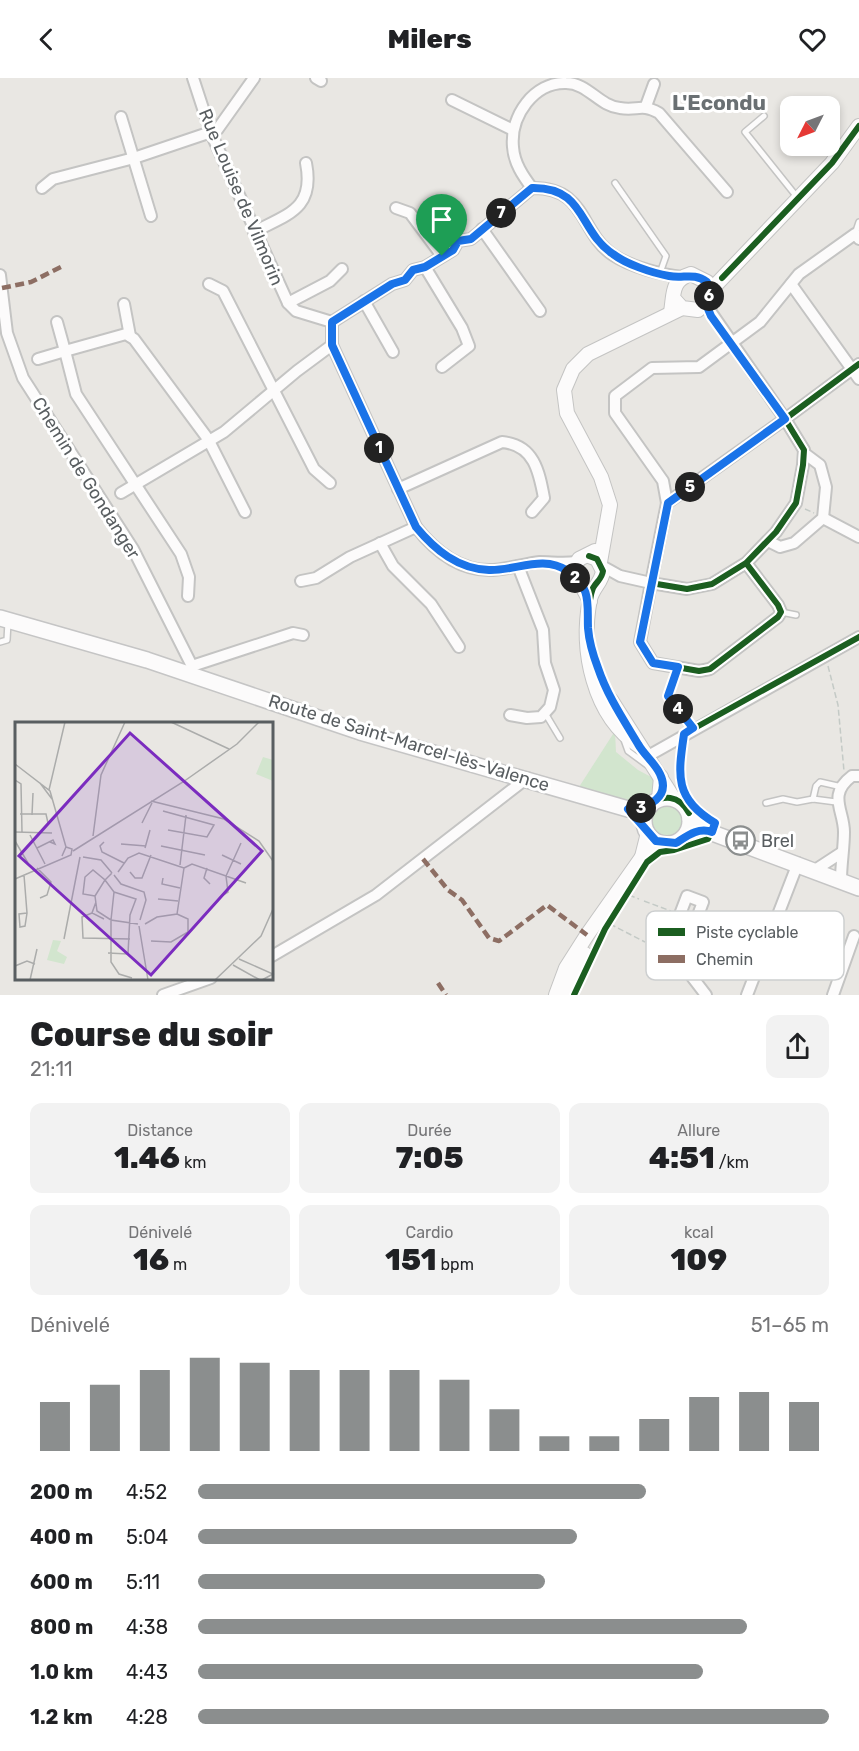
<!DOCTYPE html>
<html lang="fr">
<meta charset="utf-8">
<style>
:root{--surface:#fff;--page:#f2f2f2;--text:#202124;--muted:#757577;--accent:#8b8e8e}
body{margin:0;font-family:Rubik,sans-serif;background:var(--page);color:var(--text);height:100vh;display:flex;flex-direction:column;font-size:22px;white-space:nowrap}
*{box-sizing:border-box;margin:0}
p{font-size:20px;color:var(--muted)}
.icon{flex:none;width:33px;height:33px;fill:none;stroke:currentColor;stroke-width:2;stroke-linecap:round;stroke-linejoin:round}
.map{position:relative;height:917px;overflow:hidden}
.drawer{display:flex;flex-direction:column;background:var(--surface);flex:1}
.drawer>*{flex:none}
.needle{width:39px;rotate:228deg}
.tools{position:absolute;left:780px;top:18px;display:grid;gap:12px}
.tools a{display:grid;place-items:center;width:60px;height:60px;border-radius:12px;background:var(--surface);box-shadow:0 3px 9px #0003;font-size:30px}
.pin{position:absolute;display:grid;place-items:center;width:51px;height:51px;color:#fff;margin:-62px -26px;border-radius:50% 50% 50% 0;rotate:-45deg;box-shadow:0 0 6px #0007}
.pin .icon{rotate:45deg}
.km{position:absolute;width:30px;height:30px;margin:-15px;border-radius:50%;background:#222;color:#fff;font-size:16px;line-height:30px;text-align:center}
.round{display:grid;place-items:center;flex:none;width:63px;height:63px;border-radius:12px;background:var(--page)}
.headline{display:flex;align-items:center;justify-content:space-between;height:102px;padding:0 30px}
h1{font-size:33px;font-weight:800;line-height:45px}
.metrics{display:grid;grid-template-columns:repeat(3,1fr);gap:9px;height:102px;padding:6px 30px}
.metrics div{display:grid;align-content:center;border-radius:12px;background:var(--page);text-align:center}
.metrics b{font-size:30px;font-weight:800}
.metrics small{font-size:16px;font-weight:400}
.metrics p{font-size:16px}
.chart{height:168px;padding:12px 30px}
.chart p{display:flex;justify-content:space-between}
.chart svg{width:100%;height:108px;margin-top:6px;stroke:var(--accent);stroke-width:6}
ul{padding:0 30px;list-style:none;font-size:20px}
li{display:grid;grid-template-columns:96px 72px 1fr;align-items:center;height:45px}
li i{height:15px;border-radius:8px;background:var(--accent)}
header{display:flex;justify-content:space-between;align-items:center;height:78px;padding:0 30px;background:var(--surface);font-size:27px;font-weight:800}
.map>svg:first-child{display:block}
</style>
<header><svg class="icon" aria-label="back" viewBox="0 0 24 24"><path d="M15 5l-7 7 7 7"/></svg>Milers<svg class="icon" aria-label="heart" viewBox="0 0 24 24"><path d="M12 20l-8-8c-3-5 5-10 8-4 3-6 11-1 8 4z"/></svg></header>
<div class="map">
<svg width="859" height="917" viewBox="0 0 859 917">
<rect width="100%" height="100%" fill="#e9e7e3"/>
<g fill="#d2e5ce">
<path d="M615,653L616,674L638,692L655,701L653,713L641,724H633L579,709Z"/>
<circle cx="667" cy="743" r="18"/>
</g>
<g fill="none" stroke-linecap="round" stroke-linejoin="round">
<defs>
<g id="service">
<path d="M764,38L745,54L797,119"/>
<path d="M615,105L666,178L660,195"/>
<path d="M855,156L859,144"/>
<path d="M781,534L796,537"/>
<path d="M0,564L7,562L8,544"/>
<path d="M545,635L560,660"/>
<path d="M623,659L628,673L647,687"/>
<path d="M813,721L816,708L820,704L842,709"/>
<path d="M766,725L783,721L797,724L813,721L836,724"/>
</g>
<g id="minor">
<path d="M193,0L211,55L288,225L296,233L332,244"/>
<path d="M316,0L321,3"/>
<path d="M452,22L513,52"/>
<path d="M646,28L654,6"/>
<path d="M121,39L151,138"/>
<path d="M42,110L53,101L134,80L217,52L254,0"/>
<path d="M532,110C523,98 514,85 513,69C510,38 534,4 566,5C588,5 599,28 620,30C638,33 641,25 659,35L727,114"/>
<path d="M396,130L410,135L442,178"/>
<path d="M482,151L540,233"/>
<path d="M254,154C288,136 315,131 306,85"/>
<path d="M425,189L462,250L469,268L442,289"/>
<path d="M0,197L7,255L23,300L133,471L192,588L190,596"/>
<path d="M209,206L223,213L314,391L330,405"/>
<path d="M791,206L859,301"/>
<path d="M364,223L393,274"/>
<path d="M288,225L330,203L342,191"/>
<path d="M124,226L130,258"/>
<path d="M332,244L392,206L405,202L413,192L425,189L453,172L458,163L471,161L532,110C587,109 579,154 613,177C631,189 662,197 683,199"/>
<path d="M332,244V267L416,449C434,472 459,492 489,492C506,492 523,486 540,484C552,484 562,486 576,484"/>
<path d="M38,281L65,273L57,244"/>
<path d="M398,411L502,364C534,367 539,393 544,420L532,434"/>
<path d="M121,415L224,354L297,293L332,267"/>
<path d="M667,425L663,403L615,335V318L652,290L699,289L760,244L799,196L855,156L859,161"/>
<path d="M823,440L859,459"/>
<path d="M768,463L780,469L794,465L823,440L826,409L820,387L804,375"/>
<path d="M380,465L393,488L431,526L459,569"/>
<path d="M746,485L778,527L781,534L778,539L710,591L699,593L653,585L640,564L651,505L687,511L712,506L746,485L776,454L796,425L803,387L804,372L785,341L859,286"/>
<path d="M602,488L620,498L651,505L667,425L785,341L706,227"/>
<path d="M301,503L316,500L350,479L416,449"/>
<path d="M188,518L189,499L181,476L76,316L65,273L126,256L134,261L208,361L245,434"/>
<path d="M192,588L293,555L303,557"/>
<path d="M510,637L527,640L541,639L550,629L554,612L545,585L543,552L518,488"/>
<path d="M648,678L859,559"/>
<path d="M815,792L841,775"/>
<path d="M841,802C841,786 844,770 844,754C844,732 827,717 852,698H859"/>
<path d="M695,845L703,824L687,818L679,839L765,872"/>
<path d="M654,869L686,891L706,917"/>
<path d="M272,878L376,817L527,700"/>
<path d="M163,917L211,900"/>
<path d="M747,917L798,785"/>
<path d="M833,917L854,858"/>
</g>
<g id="tertiary">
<path d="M710,213L832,85L859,48"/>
<path d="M671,234C674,216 671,202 691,196L707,204L709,220L698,232L682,230L673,220"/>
<path d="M589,478L597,481L603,493C602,504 593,509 590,521C580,572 593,638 639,668"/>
<path d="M600,484L610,427L601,399L567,335L564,312L573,291L588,276L682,230"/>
<path d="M590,523L573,492L579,481L595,473"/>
<path d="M611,622L674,721"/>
<path d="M659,721L661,699"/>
<path d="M642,779L648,755"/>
<path d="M556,917L566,890L587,857L642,779L662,765"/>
<path d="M568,917L577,889L585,876"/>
</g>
<g id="secondary">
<path d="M0,540L147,582L360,654L628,731L650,728"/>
<circle cx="667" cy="743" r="23"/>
<path d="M690,741L707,753L859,810"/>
</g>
</defs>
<use href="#service" stroke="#c4c4c3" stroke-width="8"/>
<use href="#minor" stroke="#c4c4c3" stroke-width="14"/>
<use href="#tertiary" stroke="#c4c4c3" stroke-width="16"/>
<use href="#secondary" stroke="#c5c5c5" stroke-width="18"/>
<g stroke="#c4cac6" stroke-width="1.5" stroke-dasharray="6 3" stroke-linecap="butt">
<path d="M805,431L814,435"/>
<path d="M828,588L838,627L844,693"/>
<path d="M675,598L668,618L689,645"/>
<path d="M629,817L639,821"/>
<path d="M644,823L671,833"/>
<path d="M610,846L645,864"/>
</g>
<use href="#service" stroke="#fcfbfb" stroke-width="5"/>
<use href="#minor" stroke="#fcfbfb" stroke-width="10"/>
<use href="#tertiary" stroke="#fcfbfb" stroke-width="14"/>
<use href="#secondary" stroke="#fcfbfb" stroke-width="15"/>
<g stroke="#8d6e63" stroke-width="4.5" stroke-dasharray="9 4.5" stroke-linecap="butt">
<path d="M2,210L31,204L63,188"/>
<path d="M423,781L448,812L462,822L489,860L499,863L547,827L587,857"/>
<path d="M438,905L446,917"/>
</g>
<defs>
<g id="cycleway">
<path d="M722,200L832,85L859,48"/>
<path d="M746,485L778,527L781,534L778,539L710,591L699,593L653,585L640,564L651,505L687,511L712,506L746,485L776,454L796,425L803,387L804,372L785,341L859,286"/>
<path d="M588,551C589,538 588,522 593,510C597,503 602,501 603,493L597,481L589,478"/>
<path d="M678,763C670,766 662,767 655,762C623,742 668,696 689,735"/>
<path d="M574,917L605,851L647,784L660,774L674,772L708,761L715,745C673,721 679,697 684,656L859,559"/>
</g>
</defs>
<use href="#cycleway" stroke="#fff" stroke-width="10"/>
<use href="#cycleway" stroke="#1b5e20" stroke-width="6"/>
</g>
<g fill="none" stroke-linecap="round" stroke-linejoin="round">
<defs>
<path id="route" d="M532,110C586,109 578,153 613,176C626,186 652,195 669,198C684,201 693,194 707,204L710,213L706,226L711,238L785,341L668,425L640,564L653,585L678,589L668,618L693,650L684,656C678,697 674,721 715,745L712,754C698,749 687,758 676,765L656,763L628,731C648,731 671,719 660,696C655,685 644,677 638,666C623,641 607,617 598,590C593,577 589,563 588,550C587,526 592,510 568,493C542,476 517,493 489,492C458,491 435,472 416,449L332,267V244L392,206L405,202L413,192L425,189L453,172L458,163L471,161Z"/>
</defs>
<use href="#route" stroke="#fff" stroke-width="12"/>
<use href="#route" stroke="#1a73e8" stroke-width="8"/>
</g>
<defs>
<symbol id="bus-ring" viewBox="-11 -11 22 22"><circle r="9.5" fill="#fff" stroke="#8b8e8e" stroke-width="1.5"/><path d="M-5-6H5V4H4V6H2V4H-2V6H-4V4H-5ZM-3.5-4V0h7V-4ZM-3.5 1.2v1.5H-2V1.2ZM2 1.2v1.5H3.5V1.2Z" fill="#8b8e8e"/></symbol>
</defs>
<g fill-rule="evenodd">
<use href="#bus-ring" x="724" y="746" width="33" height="33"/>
</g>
<g text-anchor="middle" stroke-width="6" stroke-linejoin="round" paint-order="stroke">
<g font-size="18" fill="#595e61" stroke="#fff">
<text transform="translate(241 119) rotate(67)" y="6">Rue Louise de Vilmorin</text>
<text transform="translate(86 400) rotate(58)" y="6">Chemin de Gondanger</text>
<text transform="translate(409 665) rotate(17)" y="6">Route de Saint-Marcel-lès-Valence</text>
</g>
<g font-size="18" fill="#595e61" stroke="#fff" text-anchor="start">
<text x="761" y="769">Brel</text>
</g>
<g font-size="21" font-weight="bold" fill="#6a7073" stroke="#fff">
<text x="719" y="32">L'Econdu</text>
</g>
</g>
<g transform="translate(15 644)">
<rect width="258" height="258" fill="#e9e7e3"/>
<path d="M248,35L258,38V59L241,52ZM38,218L46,219L42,229L52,235L49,242L32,238Z" fill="#d2e5ce"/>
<path fill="none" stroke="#abacab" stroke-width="1.5" d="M156,0L214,27M0,42L35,69L51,125M0,58L6,62L7,110M25,61L37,77M34,68L50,0M136,79L209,97L244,119L258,139M148,89L199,103L192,115L153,108M5,92H31L33,101M17,93L18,71M127,101L137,81M0,110L37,111M15,113L30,142M78,114L86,53L110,0M0,119L13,141M89,120L85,124L87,130L109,141M106,122L131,124M146,124L190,133M22,126L38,118L40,122L35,120M130,126L135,108M58,129L168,60L222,22L244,0M207,133L226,142M68,135L86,138L97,151M165,143L171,93M22,146L36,160L32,173L25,176M169,146L177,142L231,161M192,146L189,156L195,162M103,150L113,136L124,131L169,146M115,150L120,156H127L136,133M97,151L90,158L99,170L96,198L123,202M9,153L12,191L10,204L5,205L4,192L12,191M99,153L106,162L129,170L131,178L125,198M148,156L147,162L165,166M0,157L56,133L57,127L51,125L47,134M80,174L68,172L70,155L78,148L90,158L80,174L82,189L96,198V240L104,252L117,256M205,175L213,170L211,154L226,121M143,177L163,179M81,180L77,191L89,197M77,191L67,195L68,216L115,217M130,202L142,195L162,192L169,146M124,204L133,258M49,217L65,135M136,219L156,220L173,210V197L162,192M93,231L113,232L115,193L121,177L99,170M224,237L258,252L247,258M218,243L245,258M0,244L12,239L20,242M15,258L22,227M200,258L246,214L258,187"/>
<path fill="#7b2cbf" fill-opacity="0.15" stroke="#7b2cbf" stroke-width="3" d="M115,11L247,129L136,253L4,134Z"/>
<rect width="258" height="258" fill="none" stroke="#595e61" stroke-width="3"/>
</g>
<rect x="646" y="833" width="198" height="69" rx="9" fill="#fff" stroke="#cdcfd0" stroke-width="1.5"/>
<rect x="658" y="850" width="27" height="8" fill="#1b5e20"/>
<rect x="658" y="877" width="27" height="8" fill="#8d6e63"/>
<g font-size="16" fill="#595e61">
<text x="696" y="860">Piste cyclable</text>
<text x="696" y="887">Chemin</text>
</g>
</svg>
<div class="tools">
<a><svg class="needle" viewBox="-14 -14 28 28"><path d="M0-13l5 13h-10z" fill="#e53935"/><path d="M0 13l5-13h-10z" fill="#757577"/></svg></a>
</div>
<div class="pin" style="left:442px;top:178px;background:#1e9e55"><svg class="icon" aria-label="arrive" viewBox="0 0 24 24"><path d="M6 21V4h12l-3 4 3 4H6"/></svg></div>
<b class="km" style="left:379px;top:370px">1</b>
<b class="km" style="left:575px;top:500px">2</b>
<b class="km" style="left:641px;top:730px">3</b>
<b class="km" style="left:678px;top:631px">4</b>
<b class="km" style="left:690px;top:409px">5</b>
<b class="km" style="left:709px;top:218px">6</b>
<b class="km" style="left:501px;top:135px">7</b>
</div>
<section class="drawer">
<div class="headline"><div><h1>Course du soir</h1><p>21:11</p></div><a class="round"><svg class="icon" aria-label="share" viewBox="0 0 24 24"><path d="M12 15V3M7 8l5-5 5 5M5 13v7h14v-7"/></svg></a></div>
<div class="metrics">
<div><p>Distance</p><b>1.46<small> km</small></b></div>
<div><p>Durée</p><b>7:05</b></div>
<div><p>Allure</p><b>4:51<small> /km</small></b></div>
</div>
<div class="metrics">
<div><p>Dénivelé</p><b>16<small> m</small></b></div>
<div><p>Cardio</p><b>151<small> bpm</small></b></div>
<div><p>kcal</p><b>109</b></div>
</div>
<div class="chart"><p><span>Dénivelé</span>51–65 m</p>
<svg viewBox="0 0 160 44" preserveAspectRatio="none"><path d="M5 44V24M15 44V17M25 44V11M35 44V6M45 44V8M55 44V11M65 44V11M75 44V11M85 44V15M95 44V27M105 44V38M115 44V38M125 44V31M135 44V22M145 44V20M155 44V24"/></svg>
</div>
<ul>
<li><b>200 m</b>4:52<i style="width:71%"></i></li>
<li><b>400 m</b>5:04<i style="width:60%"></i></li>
<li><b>600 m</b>5:11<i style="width:55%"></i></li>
<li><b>800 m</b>4:38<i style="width:87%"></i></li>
<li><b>1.0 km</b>4:43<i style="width:80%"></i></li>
<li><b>1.2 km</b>4:28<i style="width:100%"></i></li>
</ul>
</section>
